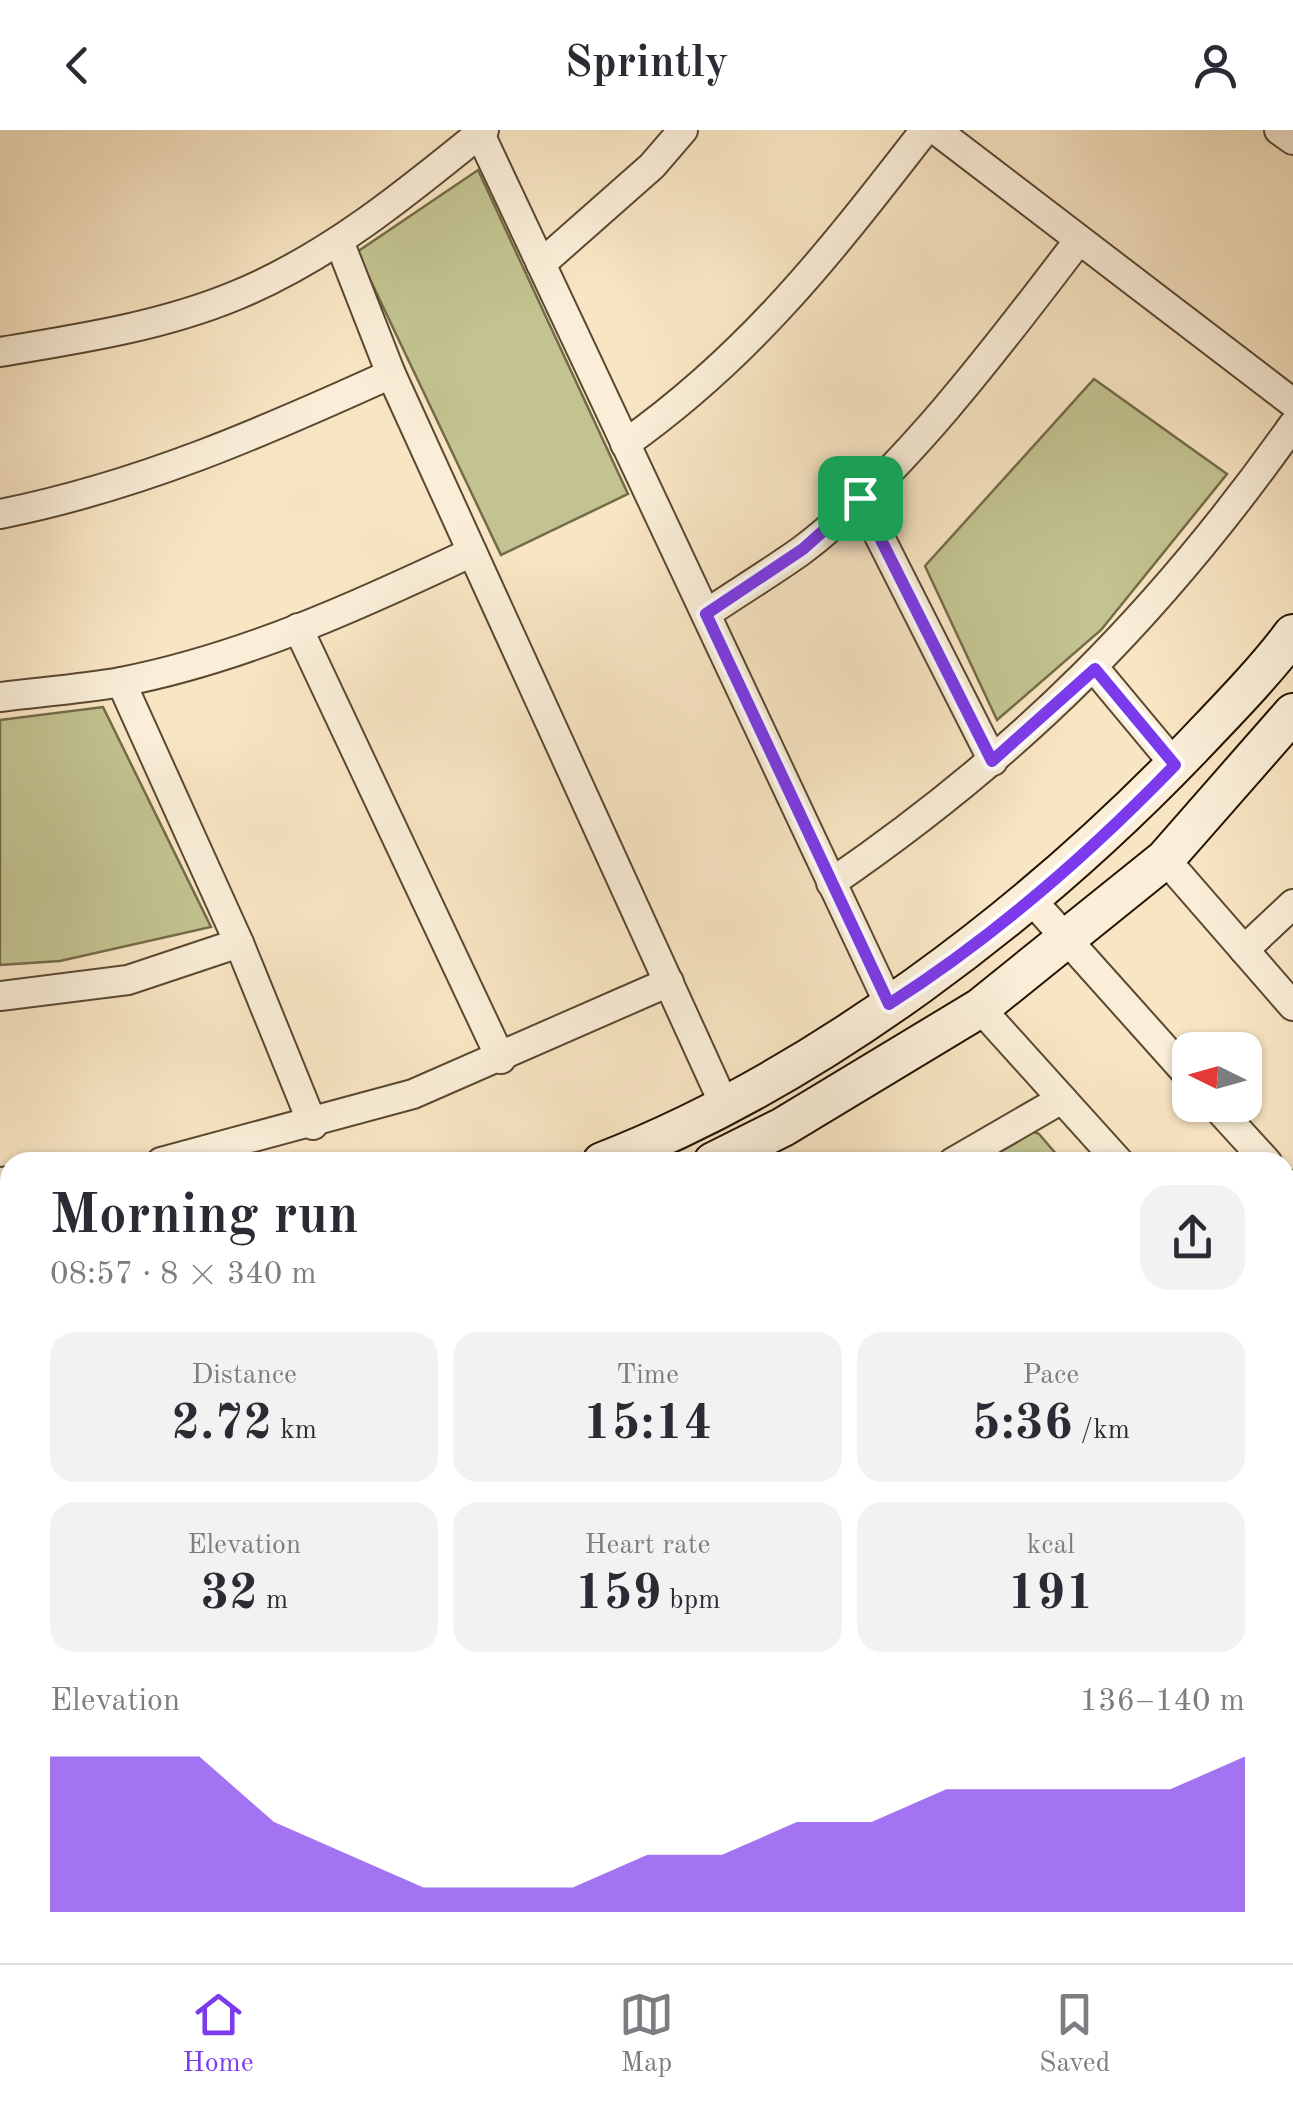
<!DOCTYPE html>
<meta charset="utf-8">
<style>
:root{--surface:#fff;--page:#f2f2f3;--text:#2b2b33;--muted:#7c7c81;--line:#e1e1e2;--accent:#7c3aed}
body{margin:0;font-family:"Old Standard TT",serif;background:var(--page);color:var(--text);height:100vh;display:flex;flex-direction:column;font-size:38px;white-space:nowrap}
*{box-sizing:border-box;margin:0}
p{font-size:32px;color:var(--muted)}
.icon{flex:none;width:55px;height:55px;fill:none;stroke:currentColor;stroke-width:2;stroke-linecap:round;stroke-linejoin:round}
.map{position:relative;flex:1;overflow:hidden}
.side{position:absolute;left:0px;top:1022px;width:1295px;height:812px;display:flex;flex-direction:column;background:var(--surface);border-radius:30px 30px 0 0;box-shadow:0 2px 8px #0004}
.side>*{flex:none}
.needle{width:65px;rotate:275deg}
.controls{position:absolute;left:1172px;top:902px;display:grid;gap:20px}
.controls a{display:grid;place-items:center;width:90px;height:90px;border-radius:20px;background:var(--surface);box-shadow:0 2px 8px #0004;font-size:50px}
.pin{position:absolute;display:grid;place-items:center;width:85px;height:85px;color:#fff;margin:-42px;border-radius:20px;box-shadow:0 5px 15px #0006}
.round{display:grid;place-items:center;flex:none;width:105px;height:105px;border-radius:30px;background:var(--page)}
.headline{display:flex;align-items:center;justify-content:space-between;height:170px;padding:0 50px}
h1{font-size:55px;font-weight:600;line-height:75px}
.stats{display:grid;grid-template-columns:repeat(3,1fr);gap:15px;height:170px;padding:10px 50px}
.stats div{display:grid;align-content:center;border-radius:25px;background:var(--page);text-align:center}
.stats b{font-size:50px;font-weight:600}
.stats small{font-size:28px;font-weight:400}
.stats p{font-size:28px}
.chart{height:280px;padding:20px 50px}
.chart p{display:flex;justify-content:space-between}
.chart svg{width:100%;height:180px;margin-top:10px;fill:var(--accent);opacity:.7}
header{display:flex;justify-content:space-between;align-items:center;height:130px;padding:0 50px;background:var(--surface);font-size:45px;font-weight:600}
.dock{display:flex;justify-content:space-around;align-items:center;height:140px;border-top:2px solid var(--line);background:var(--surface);font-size:28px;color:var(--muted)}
.dock a{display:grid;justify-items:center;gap:5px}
.dock .active{color:var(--accent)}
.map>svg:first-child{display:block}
</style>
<header><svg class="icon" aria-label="back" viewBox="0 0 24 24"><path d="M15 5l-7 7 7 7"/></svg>Sprintly<svg class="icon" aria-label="person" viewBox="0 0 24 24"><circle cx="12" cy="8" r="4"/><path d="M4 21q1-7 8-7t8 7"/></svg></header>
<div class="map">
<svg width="1293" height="1833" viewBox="0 0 1293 1833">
<rect width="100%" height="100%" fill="#f8e5c3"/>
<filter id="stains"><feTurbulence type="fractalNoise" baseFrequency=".002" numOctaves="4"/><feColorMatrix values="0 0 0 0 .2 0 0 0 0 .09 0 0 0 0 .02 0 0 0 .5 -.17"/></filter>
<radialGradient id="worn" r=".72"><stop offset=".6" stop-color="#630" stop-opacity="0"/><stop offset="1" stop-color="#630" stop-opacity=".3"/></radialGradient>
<g fill="#c2c390" stroke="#746b48" stroke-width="2.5">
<path d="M478,40L628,364L501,425L357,122Z"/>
<path d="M1094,249L1227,344L1101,500L997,590L925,436Z"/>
<path d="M103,577L211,797L60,831L0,835V590Z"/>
<path d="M1026,998L1039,1004L1063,1032H968Z"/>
<path d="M0,1589L10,1600V1644L0,1653Z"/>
</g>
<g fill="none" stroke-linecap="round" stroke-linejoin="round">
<defs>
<g id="street">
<path d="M936,0L1293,273"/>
<path d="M1279,0L1293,10"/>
<path d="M480,4L889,874"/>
<path d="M339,111L391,244L724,974"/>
<path d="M541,134L652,36L683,0"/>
<path d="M0,222C79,209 163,196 237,165C329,127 408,62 484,0"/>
<path d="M625,314C752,224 831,121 925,0"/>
<path d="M860,368L993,631"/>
<path d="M0,384C140,356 261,303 391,244"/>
<path d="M706,484C737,463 770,443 801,421C901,346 1003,210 1079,110"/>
<path d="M298,498L501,929"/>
<path d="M1095,539L1175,635"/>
<path d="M121,552L239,813L313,995"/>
<path d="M0,567C40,562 82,559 121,552C244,528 360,475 472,422"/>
<path d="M1165,729L1293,876"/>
<path d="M831,753C1022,622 1160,483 1293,295"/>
<path d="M1029,767L1190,947"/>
<path d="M1244,820L1293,774"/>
<path d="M0,866L128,850L239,813"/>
<path d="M980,878L1119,1032"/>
<path d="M1215,975L1267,1032"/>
<path d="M161,1032L413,964L669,852"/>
<path d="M953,1032L1062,969"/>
<path d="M0,1052L10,1051"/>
<path d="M1285,1053L1293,1062"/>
<path d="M1285,1218L1293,1227"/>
<path d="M0,1359L10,1369"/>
<path d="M1285,1481L1293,1473"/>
<path d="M0,1533L10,1544"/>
<path d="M0,1675L10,1666"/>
<path d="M1285,1710L1293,1703"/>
<path d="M1285,1798L1293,1808"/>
<path d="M263,1825L270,1833"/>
<path d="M428,1825L435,1833"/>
<path d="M1078,1825L1086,1833"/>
<path d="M87,1833L96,1825"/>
<path d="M625,1833L634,1825"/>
<path d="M898,1833L906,1825"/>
<path d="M1145,1833L1154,1825"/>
</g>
<g id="secondary">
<path d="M602,1032C818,948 1033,783 1192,617C1227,580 1262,545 1293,504"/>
<path d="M713,1032L783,997L980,878L1165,729L1293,583"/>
<path d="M0,1183L10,1182"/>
<path d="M0,1229L10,1228"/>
</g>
</defs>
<use href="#street" stroke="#5a4831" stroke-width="32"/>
<use href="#secondary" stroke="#251300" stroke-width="42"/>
<use href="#street" stroke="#faeed8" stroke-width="28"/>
<use href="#secondary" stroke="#faeed8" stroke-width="38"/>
</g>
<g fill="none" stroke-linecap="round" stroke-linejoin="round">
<defs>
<path id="route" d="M860,368L992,631L1095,539L1175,635C1090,723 992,808 889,874L706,484L803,419Z"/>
</defs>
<use href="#route" stroke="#fff" stroke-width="20"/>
<use href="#route" stroke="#7c3aed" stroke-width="12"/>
</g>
<rect width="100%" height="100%" filter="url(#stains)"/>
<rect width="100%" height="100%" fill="url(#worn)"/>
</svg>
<div class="controls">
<a><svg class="needle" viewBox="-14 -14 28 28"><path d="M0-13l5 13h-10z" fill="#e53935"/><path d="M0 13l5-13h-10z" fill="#7c7c81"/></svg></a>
</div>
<div class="pin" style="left:860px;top:368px;background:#1e9e55"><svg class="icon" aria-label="arrive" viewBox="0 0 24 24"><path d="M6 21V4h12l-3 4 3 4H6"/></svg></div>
<section class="side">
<div class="headline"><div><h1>Morning run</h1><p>08:57 · 8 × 340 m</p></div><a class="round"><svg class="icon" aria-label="share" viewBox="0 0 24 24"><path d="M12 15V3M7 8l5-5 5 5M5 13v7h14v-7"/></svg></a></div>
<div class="stats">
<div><p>Distance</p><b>2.72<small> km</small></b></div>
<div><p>Time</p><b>15:14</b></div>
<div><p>Pace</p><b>5:36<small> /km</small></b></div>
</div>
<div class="stats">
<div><p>Elevation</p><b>32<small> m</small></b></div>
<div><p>Heart rate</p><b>159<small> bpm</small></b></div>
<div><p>kcal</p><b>191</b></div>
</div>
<div class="chart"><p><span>Elevation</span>136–140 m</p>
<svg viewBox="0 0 160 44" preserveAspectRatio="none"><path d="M0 44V6L10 6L20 6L30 22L40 30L50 38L60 38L70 38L80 30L90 30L100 22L110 22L120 14L130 14L140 14L150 14L160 6V44z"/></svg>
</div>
</section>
</div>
<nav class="dock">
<a class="active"><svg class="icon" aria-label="home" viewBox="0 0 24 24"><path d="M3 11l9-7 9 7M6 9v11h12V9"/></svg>Home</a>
<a><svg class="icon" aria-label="map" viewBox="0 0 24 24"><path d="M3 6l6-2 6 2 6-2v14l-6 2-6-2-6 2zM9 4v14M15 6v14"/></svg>Map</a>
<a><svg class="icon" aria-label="saved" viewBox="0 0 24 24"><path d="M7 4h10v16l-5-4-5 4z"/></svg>Saved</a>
</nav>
